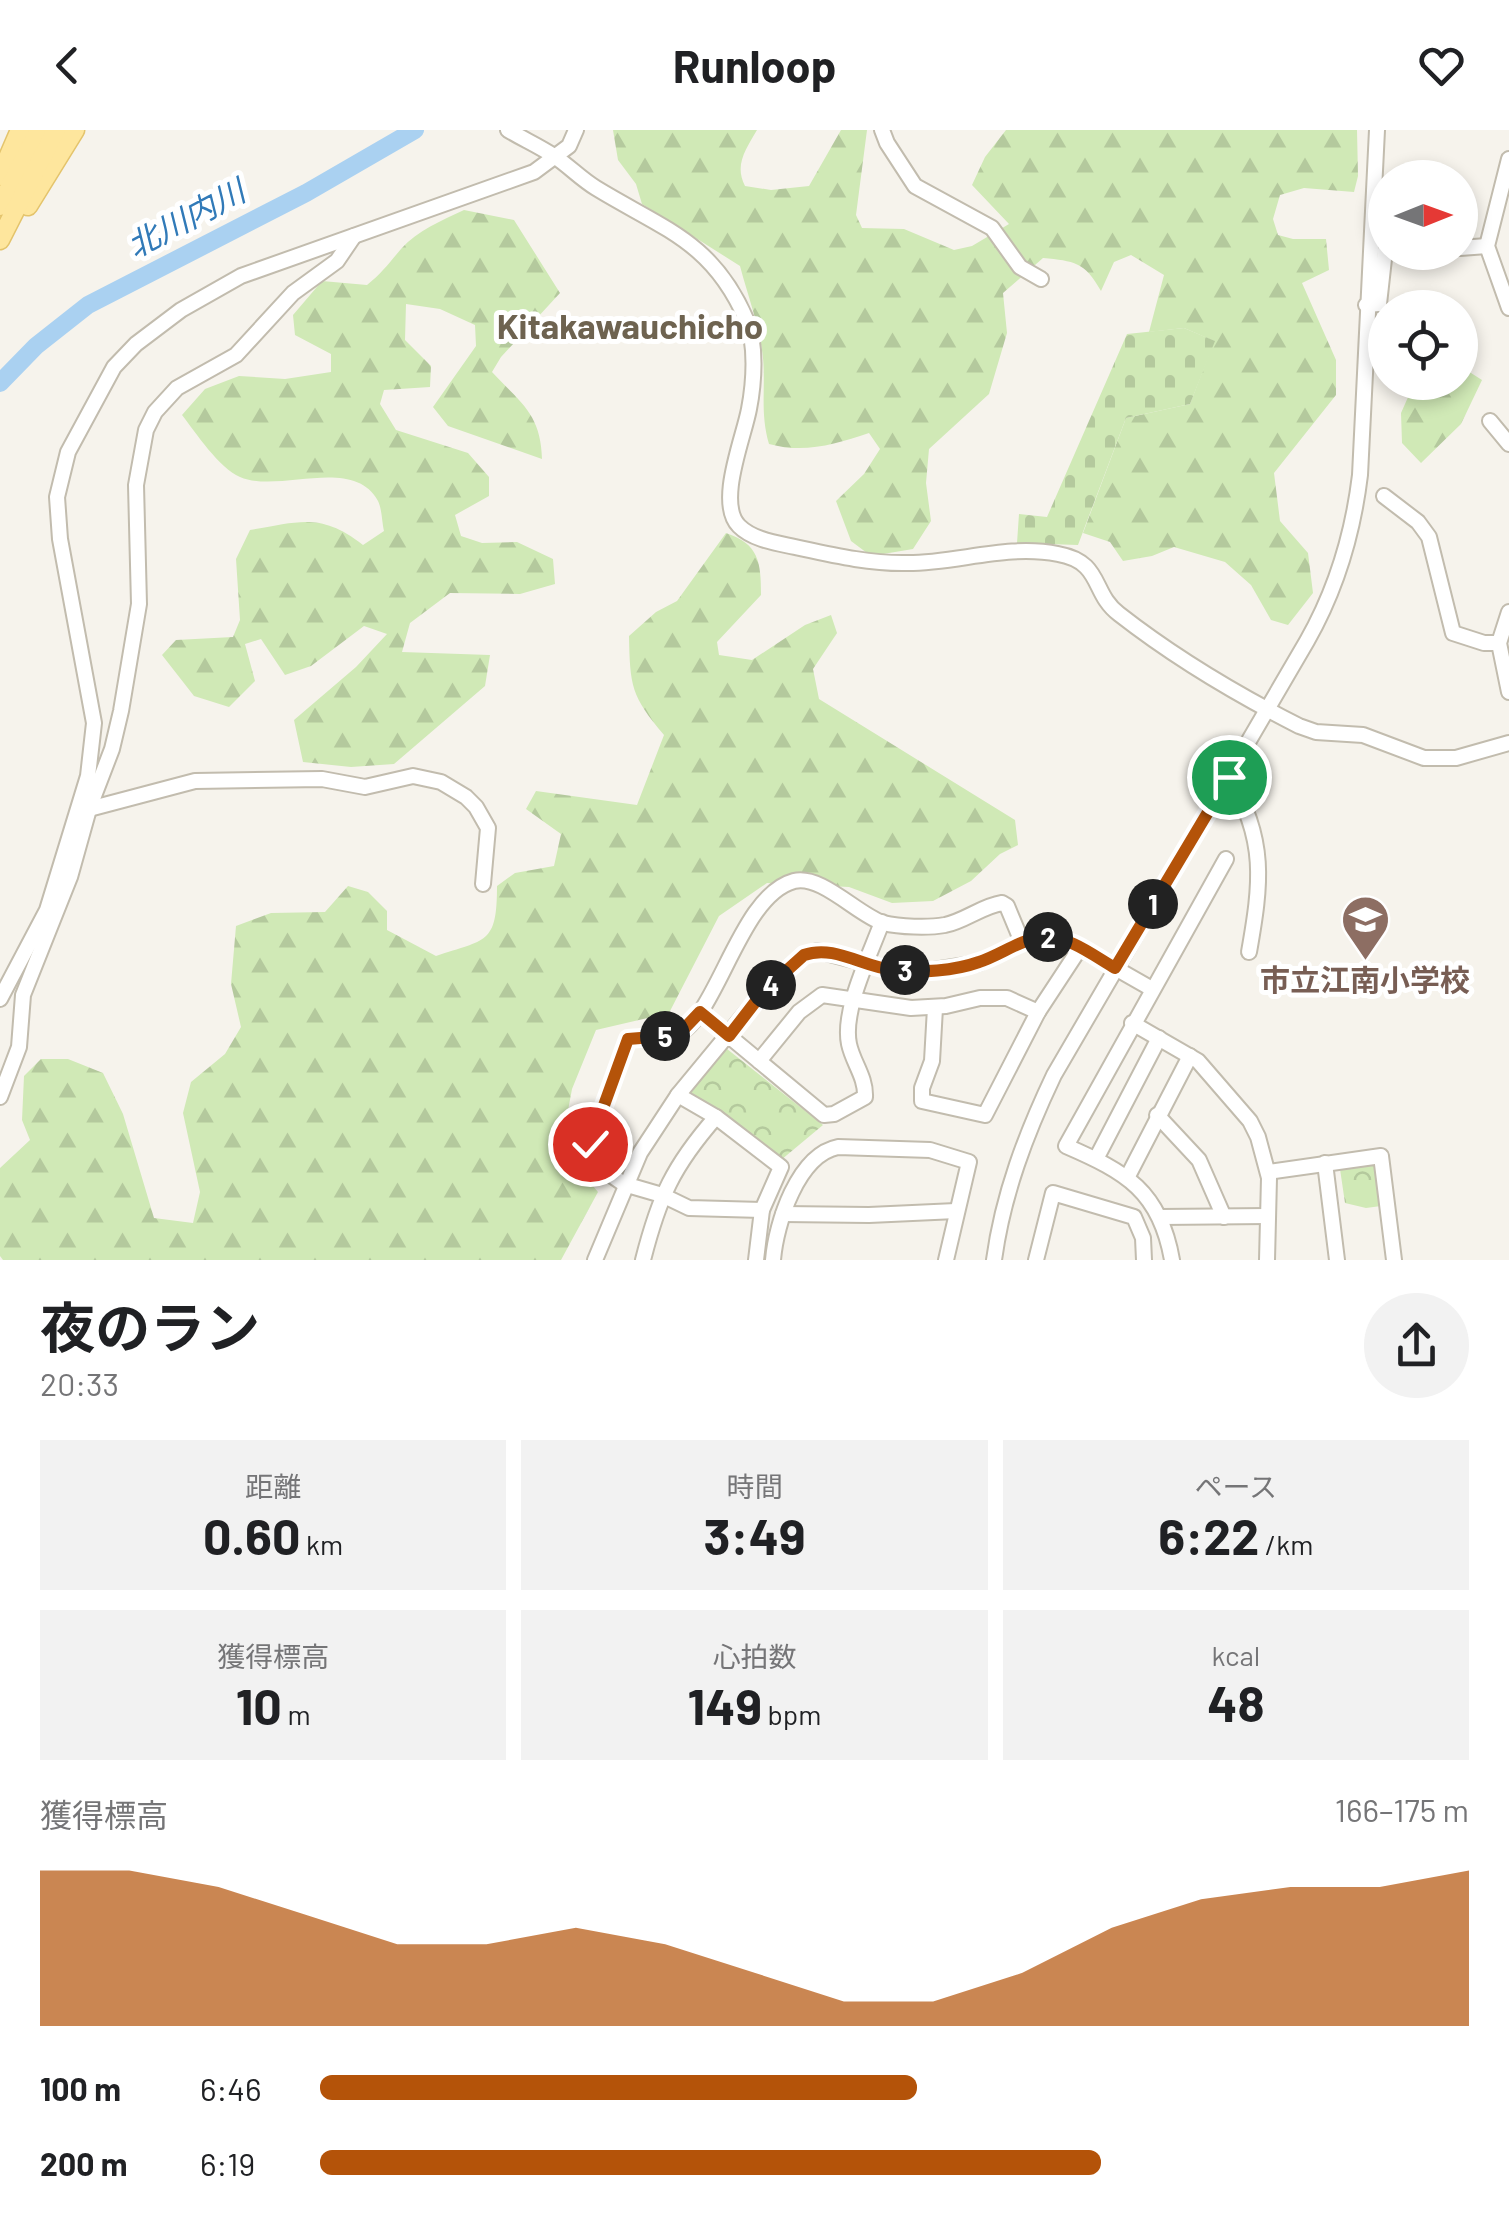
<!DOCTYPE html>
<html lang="ja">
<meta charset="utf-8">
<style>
:root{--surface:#fff;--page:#f2f2f2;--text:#202124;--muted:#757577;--accent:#b45309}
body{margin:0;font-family:Barlow,"Noto Sans JP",sans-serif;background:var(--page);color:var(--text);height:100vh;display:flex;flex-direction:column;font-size:38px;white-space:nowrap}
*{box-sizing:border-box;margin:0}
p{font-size:32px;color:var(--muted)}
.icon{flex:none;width:55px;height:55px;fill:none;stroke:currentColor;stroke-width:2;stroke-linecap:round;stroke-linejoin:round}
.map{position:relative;height:1130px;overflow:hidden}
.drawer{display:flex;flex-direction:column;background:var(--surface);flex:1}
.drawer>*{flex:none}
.needle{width:65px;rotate:89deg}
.tools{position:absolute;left:1368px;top:30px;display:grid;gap:20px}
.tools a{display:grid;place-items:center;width:110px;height:110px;border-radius:50%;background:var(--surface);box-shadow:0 5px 15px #0003;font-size:50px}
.pin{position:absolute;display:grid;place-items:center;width:85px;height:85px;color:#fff;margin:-42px;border:5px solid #fff;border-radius:50%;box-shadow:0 2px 10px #0007}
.km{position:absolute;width:50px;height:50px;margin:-25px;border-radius:50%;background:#222;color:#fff;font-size:28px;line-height:50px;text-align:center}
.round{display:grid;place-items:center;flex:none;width:105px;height:105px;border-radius:52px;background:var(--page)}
.head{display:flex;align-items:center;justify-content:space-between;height:170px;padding:0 40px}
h1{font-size:55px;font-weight:700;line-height:75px}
.figures{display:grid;grid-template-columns:repeat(3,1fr);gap:15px;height:170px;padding:10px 40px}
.figures div{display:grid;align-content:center;border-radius:0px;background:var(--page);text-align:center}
.figures b{font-size:50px;font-weight:700}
.figures small{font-size:28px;font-weight:400}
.figures p{font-size:28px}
.chart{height:280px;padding:20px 40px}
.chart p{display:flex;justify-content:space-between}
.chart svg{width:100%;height:180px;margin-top:10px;fill:var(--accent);opacity:.7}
ul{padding:0 40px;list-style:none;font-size:32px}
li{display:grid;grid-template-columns:160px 120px 1fr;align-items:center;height:75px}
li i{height:25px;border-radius:12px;background:var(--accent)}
header{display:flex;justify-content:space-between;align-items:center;height:130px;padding:0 40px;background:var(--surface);font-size:45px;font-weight:700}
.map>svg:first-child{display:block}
</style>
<header><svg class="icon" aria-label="back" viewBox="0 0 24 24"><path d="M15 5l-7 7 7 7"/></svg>Runloop<svg class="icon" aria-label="heart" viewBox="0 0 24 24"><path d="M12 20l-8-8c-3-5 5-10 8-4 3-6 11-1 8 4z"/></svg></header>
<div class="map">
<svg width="1509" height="1130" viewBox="0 0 1509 1130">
<defs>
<pattern id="forest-firs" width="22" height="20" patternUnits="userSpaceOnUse" patternTransform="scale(2.5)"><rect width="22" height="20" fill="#d0e9b6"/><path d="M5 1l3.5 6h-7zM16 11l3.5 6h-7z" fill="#b4c99d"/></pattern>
<pattern id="cemetery-stones" width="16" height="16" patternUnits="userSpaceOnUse" patternTransform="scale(2.5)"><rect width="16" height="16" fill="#d0e9b6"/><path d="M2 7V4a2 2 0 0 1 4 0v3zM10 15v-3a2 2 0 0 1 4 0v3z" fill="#b4c99d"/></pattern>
<pattern id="park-crowns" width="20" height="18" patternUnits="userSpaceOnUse" patternTransform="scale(2.5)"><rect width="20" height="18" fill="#d0e9b6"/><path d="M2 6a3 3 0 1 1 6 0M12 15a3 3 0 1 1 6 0" fill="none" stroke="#b4c99d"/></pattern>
</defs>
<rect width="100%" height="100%" fill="#f6f3ec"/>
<g fill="url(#forest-firs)">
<path d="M613,0H757C746,19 734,35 745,56L771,60L809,56L841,0H867L856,85L862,98L904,99L954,120L972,116L1009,94L972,55L985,27L1006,0H1357L1358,46L1354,62L1304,58L1280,65L1273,89L1278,105L1293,109H1326L1329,140L1302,153L1336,230V265L1274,343L1280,391L1308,423L1313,463L1288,495L1271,490L1251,455L1225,432L1174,417L1152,426L1123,431L1110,412L1083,403L1126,288L1190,274L1214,211L1184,198L1149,202L1164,145L1131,125L1114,132L1101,161C1085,132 1074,131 1043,128L1003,163L1007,203L989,264L929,319L926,353L931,391L913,419L871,426L851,411L836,371L864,344L880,319L869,303C835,314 805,324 769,314C759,280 767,252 762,220C758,192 747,163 740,136L642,74L636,54L618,30Z"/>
<path d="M464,80L514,90L560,163L501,227L492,242C521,273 541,284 542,329L448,296L433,277L476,216L475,195L440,179L406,174L405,210L431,236L430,257L384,260L380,274L396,300L468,323L489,347V366L455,385L461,406L482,413L517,412L553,429L555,454L520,464L450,463L410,493L402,522L490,525L485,556L394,634L351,637L303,632L294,590L356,537L387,504L364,496L311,536L285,545L261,509L245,514L255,551L229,577L194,566L162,525L176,510L233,507L240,490L236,429L250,400C299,392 321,382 363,415L384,401C382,393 382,379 378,371C353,325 279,364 240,347C219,338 196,303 182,285L205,259L239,246L285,249L331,242V224L295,205L293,185L322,151L367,155C381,144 390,132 401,119C418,100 441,91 464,80Z"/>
<path d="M1460,236L1482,250L1461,294L1421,333L1402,313L1401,283L1409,265L1424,253L1460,252Z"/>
<path d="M726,403C759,414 761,432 761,465L717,512L719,525L752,530L805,495L831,485L837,503L813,539L819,569L1015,690L1018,715L1000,724L971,751L933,771L892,773L849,757L767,753L719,786L669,883L596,900L572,959L561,1018L598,1062L561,1130H3L0,1126V1038L30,1010L22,990L24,946L41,929H68L103,943L123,984L154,1088L193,1093L200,1062L183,983L191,952L225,924L241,897L231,854L236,796L271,783L325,782L348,756L368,762L387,781V800L436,826C486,809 497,815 497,756L515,743L554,736L561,704L526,679L536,661L637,675L664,605C631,566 630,556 629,506L656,482L677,471Z"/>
</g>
<path fill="url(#cemetery-stones)" d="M1184,198L1215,211L1190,274L1126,288L1078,415L1017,413L1019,384L1047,387L1127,204Z"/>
<g fill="url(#park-crowns)">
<path d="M722,915L823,995L781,1030L688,960Z"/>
<path d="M1378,1031L1381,1076L1366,1078L1345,1073L1340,1039Z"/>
</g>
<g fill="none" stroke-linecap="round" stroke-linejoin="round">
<path stroke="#aad1f1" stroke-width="18" d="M0,253L36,216L88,175L306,63L415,0"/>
<defs>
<g id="minor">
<path d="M508,0C523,9 539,16 554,26C569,36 581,49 596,58C663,99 712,111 746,189C757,214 754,253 749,279C744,307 716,373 739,396C753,410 777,413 795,417C832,425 870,434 908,433C958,433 1007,414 1058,424C1103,432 1091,463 1119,484C1174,527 1238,565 1299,596L1316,602L1363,605L1424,628H1456L1509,613"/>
<path d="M882,0L887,13L915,56L992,98L1020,137L1041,149"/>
<path d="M1509,29L1487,116L1509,178"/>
<path d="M1460,118L1487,116"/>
<path d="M1366,175L1379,174L1385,120"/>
<path d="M1490,291L1509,314"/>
<path d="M1384,366L1418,392L1429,407L1453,503L1484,513H1499"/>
<path d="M1509,482L1499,513L1509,562"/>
<path d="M1229,647C1267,709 1261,754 1249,822"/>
<path d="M89,679L195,651L322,649L365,657L413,646L441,652L466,667L476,677L488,698L483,754"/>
<path d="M0,869L47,780L88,646L94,593L60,409L57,367L68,322L114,237L136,214L181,180L241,146L534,42L569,16L576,0"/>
<path d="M935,878L932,931L922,958V971L985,985L1038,882L1080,818"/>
<path d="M700,882L824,985L834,984L865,967C866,947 853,933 849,914C842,880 870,825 882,792"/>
<path d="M1132,893L1198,931L1250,991L1258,1007L1269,1048L1267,1130"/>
<path d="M759,931L799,882L822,865L911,878L946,876L980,868H1007L1038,882"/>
<path d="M678,965L716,987L781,1037L762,1080L756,1130"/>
<path d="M0,967L19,917L23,865L70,747L89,679L112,619L121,581L139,474L136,355L146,300L155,282L177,258L236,225L293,163L337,131L354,106"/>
<path d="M1157,985L1199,1030L1224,1087"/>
<path d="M1096,1029L1159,908"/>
<path d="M1325,1033L1337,1130"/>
<path d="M1268,1042L1381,1026L1394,1130"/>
<path d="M1128,1046L1190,926"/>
<path d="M762,1080L689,1078L662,1065L624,1054L589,1030L590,1013L628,909C643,905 660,910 674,906C717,892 738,766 794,751C821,744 858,785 883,793C900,797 928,798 945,795C965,791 982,776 1002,773L1007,776L1022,812"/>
<path d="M783,1084L869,1085L956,1081"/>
<path d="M1161,1087L1268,1086"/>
<path d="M595,1130L640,1023L678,965L763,862L804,825L818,821L892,840H934L979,833L1022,812L1045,807L1063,810L1080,818L1152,859"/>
<path d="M643,1130C659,1067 673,1036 716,987"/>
<path d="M773,1130C776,1093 798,1025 838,1017L930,1020L969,1032L946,1130"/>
<path d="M994,1130C1003,1064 1026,1004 1054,945L1307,511C1336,460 1353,403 1360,345L1377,0"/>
<path d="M1036,1130L1053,1063L1134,1087L1143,1108L1144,1130"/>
<path d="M1172,1130C1160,1061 1126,1042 1066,1016L1226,729"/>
</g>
<g id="major">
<path d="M0,46L20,0"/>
<path d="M0,76L39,0"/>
<path d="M28,76L75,0"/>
<path d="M0,110L56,0"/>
</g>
</defs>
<use href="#minor" stroke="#c2bcae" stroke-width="18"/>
<use href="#major" stroke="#e4c46c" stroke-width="21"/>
<use href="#minor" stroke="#fff" stroke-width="14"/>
<use href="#major" stroke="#fee69d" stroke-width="18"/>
</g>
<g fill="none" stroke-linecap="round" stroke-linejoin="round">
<defs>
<path id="route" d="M590,1014L628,909L678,905L700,882L729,906L763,862L804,825C835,814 864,838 894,840C921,843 954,841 979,832C1001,825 1020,809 1044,807C1069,806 1094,826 1115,838L1229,647"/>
</defs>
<use href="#route" stroke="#fff" stroke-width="20"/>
<use href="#route" stroke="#b45309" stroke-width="12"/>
</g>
<defs>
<symbol id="school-pin" viewBox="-11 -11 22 30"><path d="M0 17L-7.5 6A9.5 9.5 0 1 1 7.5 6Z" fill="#8d6e63" stroke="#fff"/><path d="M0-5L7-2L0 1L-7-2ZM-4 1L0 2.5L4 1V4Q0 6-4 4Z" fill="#fff"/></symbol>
</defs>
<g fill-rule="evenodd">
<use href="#school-pin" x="1338" y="762" width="55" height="75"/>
</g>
<g text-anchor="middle" stroke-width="10" stroke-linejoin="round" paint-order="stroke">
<g font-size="30" font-weight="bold" fill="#785e54" stroke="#fff">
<text x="1365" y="861">市立江南小学校</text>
</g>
<g font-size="32" font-style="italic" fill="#317ab8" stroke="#fff">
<text transform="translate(186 89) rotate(-28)" y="11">北川内川</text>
</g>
<g font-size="35" font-weight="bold" fill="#6e6350" stroke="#fff">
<text x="630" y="209">Kitakawauchicho</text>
</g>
</g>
</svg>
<div class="tools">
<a><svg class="needle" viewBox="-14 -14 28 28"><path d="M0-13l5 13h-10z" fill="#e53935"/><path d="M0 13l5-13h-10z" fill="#757577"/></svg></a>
<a><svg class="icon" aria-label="locate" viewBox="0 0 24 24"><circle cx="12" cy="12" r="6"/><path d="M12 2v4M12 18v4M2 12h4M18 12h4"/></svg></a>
</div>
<div class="pin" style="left:1229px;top:647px;background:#1e9e55"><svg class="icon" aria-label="arrive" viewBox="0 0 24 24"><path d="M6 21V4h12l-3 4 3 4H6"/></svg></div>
<div class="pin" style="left:590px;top:1014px;background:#d93025"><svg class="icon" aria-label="check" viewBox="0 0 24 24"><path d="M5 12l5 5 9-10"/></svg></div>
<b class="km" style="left:1153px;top:774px">1</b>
<b class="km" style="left:1048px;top:807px">2</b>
<b class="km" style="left:905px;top:840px">3</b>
<b class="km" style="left:771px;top:855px">4</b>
<b class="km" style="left:665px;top:906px">5</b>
</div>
<section class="drawer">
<div class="head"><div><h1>夜のラン</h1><p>20:33</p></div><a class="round"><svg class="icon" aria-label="share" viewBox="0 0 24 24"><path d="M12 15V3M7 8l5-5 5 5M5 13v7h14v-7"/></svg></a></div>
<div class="figures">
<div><p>距離</p><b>0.60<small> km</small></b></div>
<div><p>時間</p><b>3:49</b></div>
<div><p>ペース</p><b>6:22<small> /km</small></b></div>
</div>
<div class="figures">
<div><p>獲得標高</p><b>10<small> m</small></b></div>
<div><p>心拍数</p><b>149<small> bpm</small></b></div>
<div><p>kcal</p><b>48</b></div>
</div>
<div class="chart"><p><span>獲得標高</span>166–175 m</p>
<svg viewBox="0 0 160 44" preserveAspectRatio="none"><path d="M0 44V6L10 6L20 10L30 17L40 24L50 24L60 20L70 24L80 31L90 38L100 38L110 31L120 20L130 13L140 10L150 10L160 6V44z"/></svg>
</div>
<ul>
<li><b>100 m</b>6:46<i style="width:52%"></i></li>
<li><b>200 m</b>6:19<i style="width:68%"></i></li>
</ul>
</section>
